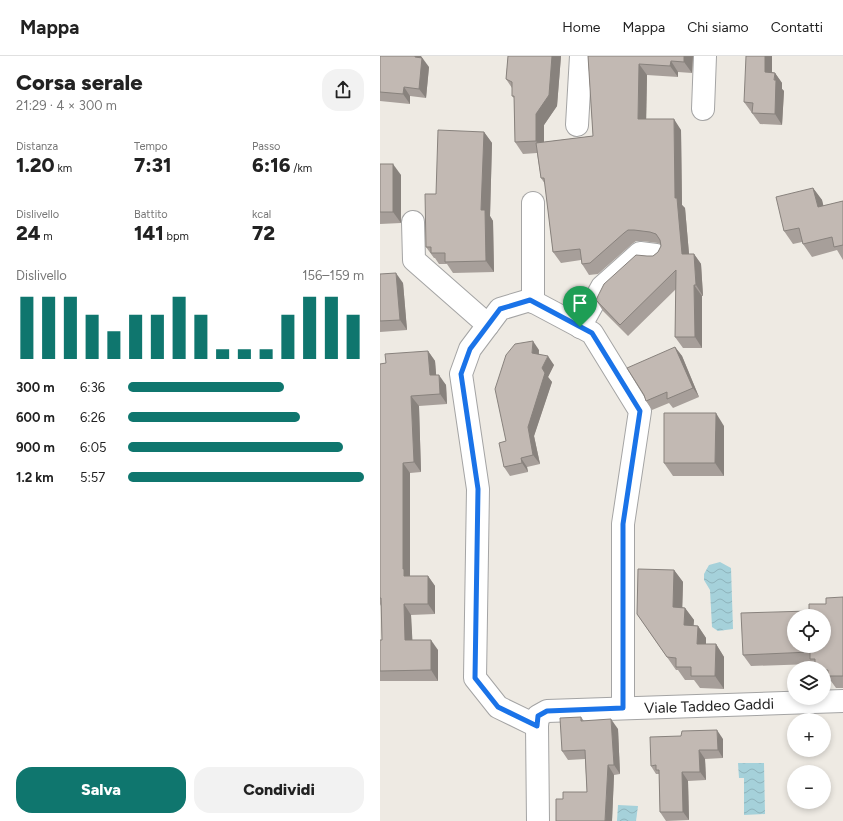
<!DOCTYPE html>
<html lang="it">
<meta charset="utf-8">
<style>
:root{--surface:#fff;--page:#f2f2f2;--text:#222;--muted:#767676;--line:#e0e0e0;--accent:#0f766e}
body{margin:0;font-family:Figtree,sans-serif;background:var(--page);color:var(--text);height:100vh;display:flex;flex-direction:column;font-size:15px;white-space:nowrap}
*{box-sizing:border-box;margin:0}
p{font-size:13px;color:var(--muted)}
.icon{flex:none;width:22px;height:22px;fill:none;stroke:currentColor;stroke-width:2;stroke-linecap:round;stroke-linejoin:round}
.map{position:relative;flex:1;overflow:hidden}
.side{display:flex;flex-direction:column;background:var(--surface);width:380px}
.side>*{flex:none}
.tools{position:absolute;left:407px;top:553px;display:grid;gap:8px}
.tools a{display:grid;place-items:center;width:44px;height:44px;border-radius:50%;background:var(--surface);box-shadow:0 2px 6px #0003;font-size:20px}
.pin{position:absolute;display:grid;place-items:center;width:34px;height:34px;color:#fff;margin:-41px -17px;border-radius:50% 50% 50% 0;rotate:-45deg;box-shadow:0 0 4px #0007}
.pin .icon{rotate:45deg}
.round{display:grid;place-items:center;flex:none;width:42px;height:42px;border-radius:16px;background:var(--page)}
.headline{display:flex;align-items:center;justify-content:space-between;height:68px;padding:0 16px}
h1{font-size:22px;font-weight:800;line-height:30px}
.figures{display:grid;grid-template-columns:repeat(3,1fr);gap:6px;height:68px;padding:4px 16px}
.figures div{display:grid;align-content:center}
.figures b{font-size:20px;font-weight:800}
.figures small{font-size:11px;font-weight:400}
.figures p{font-size:11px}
.chart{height:112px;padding:8px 16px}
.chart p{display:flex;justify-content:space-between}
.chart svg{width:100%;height:72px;margin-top:4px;stroke:var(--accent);stroke-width:6}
.action{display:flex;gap:8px;margin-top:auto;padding:8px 16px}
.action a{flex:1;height:46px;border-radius:16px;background:var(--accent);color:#fff;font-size:16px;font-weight:800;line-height:46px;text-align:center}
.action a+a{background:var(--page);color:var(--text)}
ul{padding:0 16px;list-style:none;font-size:13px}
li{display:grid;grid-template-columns:64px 48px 1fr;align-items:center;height:30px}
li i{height:10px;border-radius:5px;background:var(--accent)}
header{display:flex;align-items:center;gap:24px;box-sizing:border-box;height:56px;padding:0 20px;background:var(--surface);border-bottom:1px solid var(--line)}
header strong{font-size:19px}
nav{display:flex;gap:22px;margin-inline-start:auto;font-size:14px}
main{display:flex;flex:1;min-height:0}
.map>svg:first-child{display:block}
</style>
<header>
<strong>Mappa</strong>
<nav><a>Home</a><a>Mappa</a><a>Chi siamo</a><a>Contatti</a></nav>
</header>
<main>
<section class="side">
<div class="headline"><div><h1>Corsa serale</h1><p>21:29 · 4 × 300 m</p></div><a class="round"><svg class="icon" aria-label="share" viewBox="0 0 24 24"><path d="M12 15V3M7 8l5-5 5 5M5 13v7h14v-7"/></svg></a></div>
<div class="figures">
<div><p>Distanza</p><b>1.20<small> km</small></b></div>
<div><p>Tempo</p><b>7:31</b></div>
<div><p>Passo</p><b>6:16<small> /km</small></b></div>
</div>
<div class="figures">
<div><p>Dislivello</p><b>24<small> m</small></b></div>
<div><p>Battito</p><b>141<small> bpm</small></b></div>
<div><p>kcal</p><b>72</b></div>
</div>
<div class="chart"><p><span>Dislivello</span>156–159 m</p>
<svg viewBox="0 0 160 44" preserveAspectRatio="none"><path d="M5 44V6M15 44V6M25 44V6M35 44V17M45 44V27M55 44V17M65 44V17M75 44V6M85 44V17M95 44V38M105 44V38M115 44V38M125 44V17M135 44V6M145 44V6M155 44V17"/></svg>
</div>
<ul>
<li><b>300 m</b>6:36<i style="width:66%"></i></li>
<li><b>600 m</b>6:26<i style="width:73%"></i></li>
<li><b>900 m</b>6:05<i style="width:91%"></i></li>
<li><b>1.2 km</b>5:57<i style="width:100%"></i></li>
</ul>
<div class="action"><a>Salva</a><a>Condividi</a></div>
</section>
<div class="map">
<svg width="463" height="765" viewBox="0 0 463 765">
<defs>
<pattern id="water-waves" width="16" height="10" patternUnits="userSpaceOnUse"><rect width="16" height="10" fill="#a5d1da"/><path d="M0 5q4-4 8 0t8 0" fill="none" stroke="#8eb3bb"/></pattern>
</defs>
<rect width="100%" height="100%" fill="#eeeae3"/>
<g fill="url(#water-waves)">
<path d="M340,506L351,512L353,573L338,575L332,571L330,534L324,524V518L329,509Z"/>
<path d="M358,707H384L385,758L364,759V722H359Z"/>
<path d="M238,749L258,750L256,765H237Z"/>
</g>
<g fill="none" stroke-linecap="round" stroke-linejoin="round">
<defs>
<g id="street">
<path d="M323,53L325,0"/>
<path d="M197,69L201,0"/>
<path d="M33,166L34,204L108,269"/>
<path d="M153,246V147"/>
<path d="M200,271L222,231L260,197L276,199"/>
<path d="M157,670L118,651L95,622L98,433L81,318L90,293L120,253L150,244L212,277L260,355L243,468V652"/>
<path d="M158,765L157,670L158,660L167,655L463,645"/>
</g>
</defs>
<use href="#street" stroke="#a4a4a4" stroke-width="24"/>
<use href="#street" stroke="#fff" stroke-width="22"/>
</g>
<g fill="#a79f9a">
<path d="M0,0L49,11L46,42L30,40V48L0,45Z"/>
<path d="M128,0H181L177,50L164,69V86L213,80L208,0H313L312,17L298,16V21L267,19L266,63L301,74L302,149L305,152L309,198H314L321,208L323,240H322V292H303L295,281L296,233L248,280L223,255L216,244L267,200H273L278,196L281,190L280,188L278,187L262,185H256L252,188L218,218L209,219L202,208L201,204L181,207L173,196L165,128L161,122L157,97L143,98L135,86L134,42L132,40V32L126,23Z"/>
<path d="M392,0V16L395,17L402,27V33L404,35L402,69L380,68L364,46Z"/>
<path d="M104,76L112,87L110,160L113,165L114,216L73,217L67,208H59L55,202H54L46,191L56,138Z"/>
<path d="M0,108L21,119V167L0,168Z"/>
<path d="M433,132L442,144L443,150L463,145V204L457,194L432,201L423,188L422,186L413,188L404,175Z"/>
<path d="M0,218L23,227L27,274L0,276Z"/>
<path d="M295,291L302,300L319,341L293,352L289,347L272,354L266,345Z"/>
<path d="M159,294V298L174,309L168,321L172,326L154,380L160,408L147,411L148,416L130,420L124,411L126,385Z"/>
<path d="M48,295L55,305L56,319L66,329L67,348L39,350L41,416L30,417V520H48L55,530V558L31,559L32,584L58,594V625H0V584H2L1,550L0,548V308L6,307Z"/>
<path d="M344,370V420H293L284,407Z"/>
<path d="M294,514L303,526L302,551L305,552L314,564L313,569L318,570L326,582V588H336L344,601V633L320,632L314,624H305L298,614H296L257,558Z"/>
<path d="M463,541V632H456L451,625L444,626V612L435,611L433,608L371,610L363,599L429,555Z"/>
<path d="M201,661L204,665L238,673L240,718L234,719L232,765L183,743L207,736L205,703L188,704L182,695Z"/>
<path d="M343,683V702L325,703L326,724L308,725L309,764L286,765L280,756L279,718H276L271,710Z"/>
</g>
<g fill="#88827d">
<path d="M35,0H41L49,11L46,42L39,33Z"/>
<path d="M172,0H181L177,50L164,69V97L156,85V58Z"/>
<path d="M304,0H313L312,17L304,6Z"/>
<path d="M385,0H392V27L385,16Z"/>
<path d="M291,5L298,16V21L290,10Z"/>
<path d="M259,8L267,19L266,73L258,63Z"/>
<path d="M395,17L402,27V33L404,35L402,69L395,58Z"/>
<path d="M24,31L30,40V48L23,38Z"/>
<path d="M294,63L301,74L302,149L305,152L310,209L302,198L295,142Z"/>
<path d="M104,76L112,87L110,160L113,165L114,216L106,205L101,154Z"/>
<path d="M13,108L21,119V167L13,156Z"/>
<path d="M433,132L442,144L447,164L438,151Z"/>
<path d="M314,198L321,208L323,240L316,229Z"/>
<path d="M16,217L23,227L27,274L20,264Z"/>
<path d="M314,229L322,240V292L315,281Z"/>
<path d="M153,285L159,294L158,307L152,297Z"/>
<path d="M295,291L302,300L319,341L313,332Z"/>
<path d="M48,295L55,305L57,329L50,319Z"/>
<path d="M168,300L174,309L168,321L172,326L154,380L160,408L153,399L148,371L162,312Z"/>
<path d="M59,319L66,329L67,348L60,338Z"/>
<path d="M31,340L39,350L41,416L34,406Z"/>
<path d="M336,357L344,370V420L335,407Z"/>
<path d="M141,402L147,411L148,416L142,407Z"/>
<path d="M23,407L30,417V522L24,520L23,513Z"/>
<path d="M294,514L303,526L302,564L293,551Z"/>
<path d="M48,520L55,530V558L48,548Z"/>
<path d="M24,548L31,559L33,594L25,584Z"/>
<path d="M305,552L314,564L313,582L304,569Z"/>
<path d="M318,570L326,582V601L317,588Z"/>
<path d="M51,584L58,594V625L51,614Z"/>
<path d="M336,588L344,601V633L335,620Z"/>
<path d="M231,663L238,673L240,718L234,709Z"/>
<path d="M337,674L343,683V702L338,694Z"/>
<path d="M319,694L325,703L326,724L320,716Z"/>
<path d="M228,709L234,719L232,765H225Z"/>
<path d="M302,716L308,725L309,764L303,756Z"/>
</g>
<g fill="#c2b9b3" stroke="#88827d" fill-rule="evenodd">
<path d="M0,0H35V1L42,2L39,33L24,31L23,38L0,36Z"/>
<path d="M128,0H172L169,39L156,58V85L135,86L134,40H132V26L126,23Z"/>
<path d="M208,0H304V6L291,5L290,10L259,8L258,63H294L295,142H297L302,198H314L316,229H314L315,281H295L296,214L240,269L216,244L224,228L256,199L267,200H273L278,196L281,190L280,184L276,178L270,176L254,174H248L244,177L210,207L202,208L200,193L173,196L164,122H161L156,87L213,80Z"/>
<path d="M366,0H385V16L395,17L394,24H396L395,58L372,57L373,47L364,46Z"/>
<path d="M58,74L104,76L101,154H105L106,205L65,206V197H51V191H46L45,138H56Z"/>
<rect x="0" y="108" width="13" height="48"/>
<path d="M433,132L438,151L463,145V189L454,191L452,181L423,188L419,172L404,175L396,141Z"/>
<path d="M16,217L20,264L0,265V218Z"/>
<path d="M153,285L152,297L168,300L162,312L165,317L148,371L153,399L141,402L142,407L124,411L119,387L126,385L115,333L126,299L135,288Z"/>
<path d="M295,291L313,332L287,343V336L266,345L264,339L247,312Z"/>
<path d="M48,295L50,319H59L60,338L31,340L34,406L23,407V513H24V520H48V548H24L25,584H51V614L0,615V584H2L1,542H0V308L6,307L5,298Z"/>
<path d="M284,357H336L335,407H284Z"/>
<path d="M258,513L294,514L293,551L305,552L304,569L318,570L317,588H336L335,620H311V611H296V602L287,601L257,558Z"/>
<path d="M463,541V620H448V614H444V612H435V603H430V596L363,599L361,557L429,555V548H446V542ZM414,560H444V590H414Z"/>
<path d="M201,661V665L231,663L234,709H228L225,765H176V743H183V736H207L205,694L182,695L180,662Z"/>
<path d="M337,674L338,694H319L320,716H302L303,756H280L279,714H276V709L271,710L270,681L301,680L302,675Z"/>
</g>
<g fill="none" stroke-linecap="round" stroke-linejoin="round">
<defs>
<path id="route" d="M150,244L212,277L260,355L243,468V652L167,655L158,660L157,670L118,651L95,622L98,433L81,318L90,293L120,253Z"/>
</defs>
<use href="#route" stroke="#fff" stroke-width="8"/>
<use href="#route" stroke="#1a73e8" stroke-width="5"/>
</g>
<g text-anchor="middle" stroke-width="3.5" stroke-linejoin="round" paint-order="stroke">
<g font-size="15" fill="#1d1d1d" stroke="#fff">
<text transform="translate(329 650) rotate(-2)" y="5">Viale Taddeo Gaddi</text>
</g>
</g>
</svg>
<div class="tools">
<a><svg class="icon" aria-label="locate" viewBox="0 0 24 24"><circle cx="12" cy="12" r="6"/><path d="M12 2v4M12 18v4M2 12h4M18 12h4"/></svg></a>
<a><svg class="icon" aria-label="layers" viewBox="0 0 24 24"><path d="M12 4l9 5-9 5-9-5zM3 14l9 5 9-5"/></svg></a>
<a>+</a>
<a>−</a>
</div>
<div class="pin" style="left:200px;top:271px;background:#1e9e55"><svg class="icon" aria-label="arrive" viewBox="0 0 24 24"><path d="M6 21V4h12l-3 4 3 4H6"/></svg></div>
</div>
</main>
